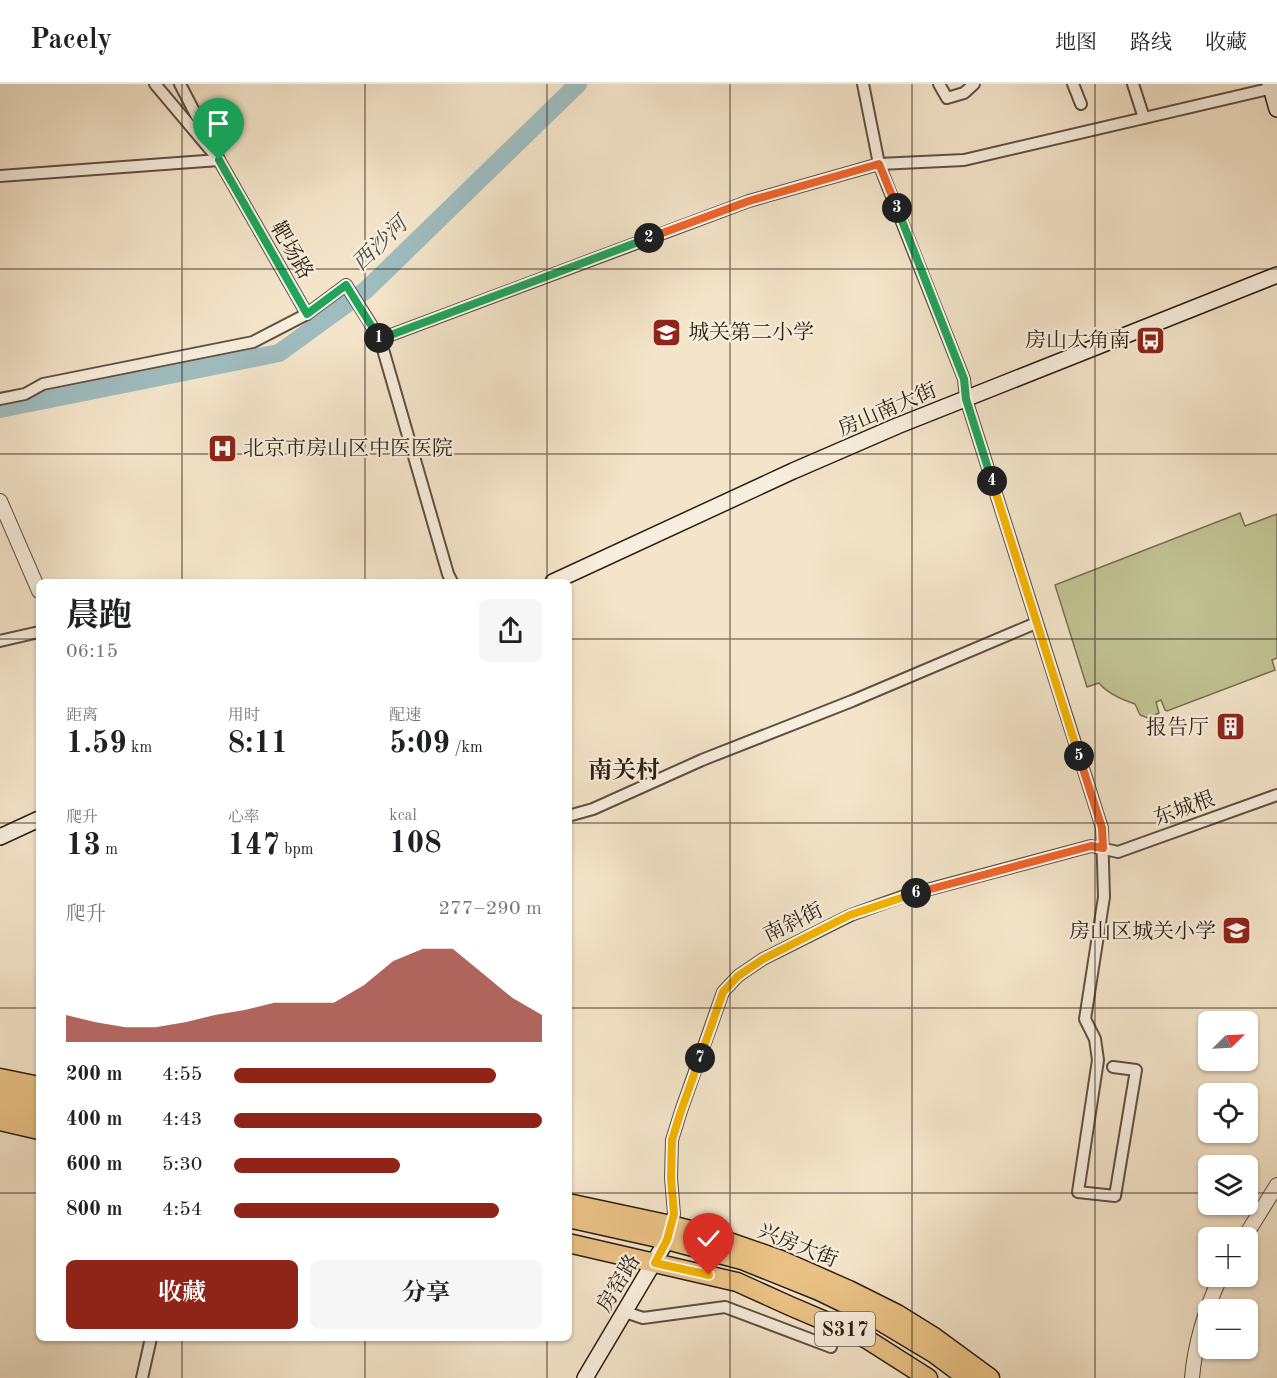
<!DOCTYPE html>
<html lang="zh">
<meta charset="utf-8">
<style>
:root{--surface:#fff;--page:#f6f6f6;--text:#202124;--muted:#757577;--line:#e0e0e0;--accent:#8f2418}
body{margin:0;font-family:"Old Standard TT","Noto Serif SC",serif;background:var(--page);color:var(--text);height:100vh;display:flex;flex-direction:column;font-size:22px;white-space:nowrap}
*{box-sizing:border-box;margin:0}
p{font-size:20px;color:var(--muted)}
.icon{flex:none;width:33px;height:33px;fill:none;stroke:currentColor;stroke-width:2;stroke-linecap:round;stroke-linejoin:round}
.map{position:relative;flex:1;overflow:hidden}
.panel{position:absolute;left:36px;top:495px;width:536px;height:762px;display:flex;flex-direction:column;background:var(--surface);border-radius:9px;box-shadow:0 2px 4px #0004}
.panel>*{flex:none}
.needle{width:39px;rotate:66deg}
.fabs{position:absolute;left:1198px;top:927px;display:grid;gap:12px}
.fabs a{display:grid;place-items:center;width:60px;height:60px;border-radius:9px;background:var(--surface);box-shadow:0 2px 4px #0004;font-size:30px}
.pin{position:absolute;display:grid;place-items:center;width:51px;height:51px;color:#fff;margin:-62px -26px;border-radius:50% 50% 50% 0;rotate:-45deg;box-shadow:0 0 6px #0007}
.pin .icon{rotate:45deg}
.km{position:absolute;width:30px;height:30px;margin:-15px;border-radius:50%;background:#222;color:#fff;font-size:16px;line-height:30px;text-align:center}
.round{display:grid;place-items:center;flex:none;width:63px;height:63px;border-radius:9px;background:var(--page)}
.head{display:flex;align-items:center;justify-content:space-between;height:102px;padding:0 30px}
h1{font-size:33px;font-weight:700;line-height:45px}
.metrics{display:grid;grid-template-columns:repeat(3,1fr);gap:9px;height:102px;padding:6px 30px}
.metrics div{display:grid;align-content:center}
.metrics b{font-size:30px;font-weight:700}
.metrics small{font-size:16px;font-weight:400}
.metrics p{font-size:16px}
.chart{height:168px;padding:12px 30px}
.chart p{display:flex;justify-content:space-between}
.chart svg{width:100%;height:108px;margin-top:6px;fill:var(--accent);opacity:.7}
.action{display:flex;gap:12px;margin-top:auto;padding:12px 30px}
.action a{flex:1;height:69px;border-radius:9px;background:var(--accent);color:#fff;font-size:24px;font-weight:700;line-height:69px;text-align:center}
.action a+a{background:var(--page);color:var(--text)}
ul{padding:0 30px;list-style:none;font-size:20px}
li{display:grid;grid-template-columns:96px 72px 1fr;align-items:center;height:45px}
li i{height:15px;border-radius:8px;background:var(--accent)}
header{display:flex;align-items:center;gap:36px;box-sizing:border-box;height:84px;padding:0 30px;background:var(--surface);border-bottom:2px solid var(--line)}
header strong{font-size:28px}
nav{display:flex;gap:33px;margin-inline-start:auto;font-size:21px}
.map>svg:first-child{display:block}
</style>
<header>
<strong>Pacely</strong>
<nav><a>地图</a><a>路线</a><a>收藏</a></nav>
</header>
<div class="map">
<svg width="1277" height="1294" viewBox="0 0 1277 1294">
<rect width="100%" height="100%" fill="#f4e5ca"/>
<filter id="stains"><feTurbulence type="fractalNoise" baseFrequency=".00333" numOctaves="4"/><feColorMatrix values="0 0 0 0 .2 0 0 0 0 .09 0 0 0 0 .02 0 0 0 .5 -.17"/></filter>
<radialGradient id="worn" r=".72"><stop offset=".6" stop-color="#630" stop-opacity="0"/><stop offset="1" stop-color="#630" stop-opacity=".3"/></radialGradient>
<path fill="#c1c393" stroke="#777152" stroke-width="1.5" d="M1240,429L1245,442L1277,430V574L1272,576L1275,586L1167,627L1165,626L1161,616L1156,618L1159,629L1148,634L1140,631L1135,620C1123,616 1107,609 1099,599L1087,603L1055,501Z"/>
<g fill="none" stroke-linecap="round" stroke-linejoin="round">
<path stroke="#9fbdbf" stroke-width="18" d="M0,325L279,269L366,206L578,0"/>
<defs>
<g id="minor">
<path d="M155,0L219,76L307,230L346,201L380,255L448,490L452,498"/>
<path d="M180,0L210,58"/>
<path d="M863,0L879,80L964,295L966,315L1102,744L1104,813L1085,935L1095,955L1098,976L1078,1108L1115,1112L1136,986L1113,983"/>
<path d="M939,0L947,14L964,9L974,0"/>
<path d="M1073,0L1081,20"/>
<path d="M1133,0L1144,34"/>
<path d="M0,92L219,76L217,71"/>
<path d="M380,255L749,117L879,80L964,76L1277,3"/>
<path d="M0,315L25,310L43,300L253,258L307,230"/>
<path d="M0,557L39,548"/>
<path d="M568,732L593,725L702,676L852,617L1036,539"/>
<path d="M670,1145L674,1130L671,1094L672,1056L681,1027L723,908L738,892L763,875L851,831L904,812L1091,762L1118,768L1277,711"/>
<path d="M625,1228L643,1234L725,1223L831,1263"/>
<path d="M142,1294L151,1254"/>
</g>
<g id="tertiary">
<path d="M0,417L39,507"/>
<path d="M1244,1154L1277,1101"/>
<path d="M1192,1294C1195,1259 1206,1224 1221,1192"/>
</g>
<g id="secondary">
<path d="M1270,0L1277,25"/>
<path d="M553,498L793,387L897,342L1277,191"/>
<path d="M0,753L39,735"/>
<path d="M585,1294L667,1156"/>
</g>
<g id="primary">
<path d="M0,994L39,1002"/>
<path d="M0,1007L39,1016"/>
<path d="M0,1022L39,1030"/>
<path d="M0,1037L39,1046"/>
<path d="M568,1119L671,1141L712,1152L781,1176L849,1206L897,1230L934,1253L990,1294"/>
<path d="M568,1134L667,1156L742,1176L819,1207L875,1234L935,1270L967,1294"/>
<path d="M568,1159L737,1198L790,1222L865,1254L928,1294"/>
</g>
</defs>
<use href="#minor" stroke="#5f5040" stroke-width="14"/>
<use href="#tertiary" stroke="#5f5040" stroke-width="16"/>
<use href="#secondary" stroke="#2d1f12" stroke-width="18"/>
<use href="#primary" stroke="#2d1f12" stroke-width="21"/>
<use href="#minor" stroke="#f8eedd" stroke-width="10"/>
<use href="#tertiary" stroke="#f8eedd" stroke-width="14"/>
<use href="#secondary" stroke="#f8eedd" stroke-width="15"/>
<use href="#primary" stroke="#eac285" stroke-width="18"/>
</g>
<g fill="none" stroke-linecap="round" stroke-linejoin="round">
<defs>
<path id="split-1" d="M219,76L307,230L346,201L379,254"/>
<path id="split-2" d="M379,254L380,255L649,154"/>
<path id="split-3" d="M649,154L749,117L879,80L897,124"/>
<path id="split-4" d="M897,124L964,295L966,315L992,397"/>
<path id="split-5" d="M992,397L1079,672"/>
<path id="split-6" d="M916,809L1091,762L1103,764L1102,744L1079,672"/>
<path id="split-7" d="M700,974L723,908L738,892L763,875L850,831L916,809"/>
<path id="split-8" d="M700,974L681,1027L672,1056L671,1094L674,1130L667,1156L655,1179L709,1191"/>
</defs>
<use href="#split-1" stroke="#fff" stroke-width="12"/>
<use href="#split-2" stroke="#fff" stroke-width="12"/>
<use href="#split-3" stroke="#fff" stroke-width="12"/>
<use href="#split-4" stroke="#fff" stroke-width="12"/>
<use href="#split-5" stroke="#fff" stroke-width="12"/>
<use href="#split-6" stroke="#fff" stroke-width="12"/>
<use href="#split-7" stroke="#fff" stroke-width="12"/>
<use href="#split-8" stroke="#fff" stroke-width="12"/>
<use href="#split-1" stroke="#22a559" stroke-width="8"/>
<use href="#split-2" stroke="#22a559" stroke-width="8"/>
<use href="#split-3" stroke="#f0652b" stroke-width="8"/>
<use href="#split-4" stroke="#22a559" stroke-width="8"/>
<use href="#split-5" stroke="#f5b400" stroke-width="8"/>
<use href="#split-6" stroke="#f0652b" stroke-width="8"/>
<use href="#split-7" stroke="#f5b400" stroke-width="8"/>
<use href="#split-8" stroke="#f5b400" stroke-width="8"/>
</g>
<path fill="none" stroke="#2d1f12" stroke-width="1.5" stroke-opacity="0.55" d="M182,0V498M365,0V498M547,0V498M730,0V1294M912,0V1294M1095,0V1294M0,185H1277M0,370H1277M0,555H39M568,555H1277M0,739H39M568,739H1277M0,924H39M568,924H1277M0,1109H39M568,1109H1209M1248,1109H1277M182,1254V1294M365,1254V1294M547,1254V1294"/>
<defs>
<symbol id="school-square" viewBox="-11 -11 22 22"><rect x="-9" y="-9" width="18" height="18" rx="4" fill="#8f2418" stroke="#f8eedd"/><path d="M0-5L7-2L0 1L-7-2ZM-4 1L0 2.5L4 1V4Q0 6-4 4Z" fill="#fff"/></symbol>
<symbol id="bus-square" viewBox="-11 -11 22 22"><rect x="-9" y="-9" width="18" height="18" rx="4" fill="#8f2418" stroke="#f8eedd"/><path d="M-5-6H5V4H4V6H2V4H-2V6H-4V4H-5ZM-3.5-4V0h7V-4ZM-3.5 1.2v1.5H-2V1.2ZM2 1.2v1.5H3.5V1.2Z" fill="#fff"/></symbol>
<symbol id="hospital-square" viewBox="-11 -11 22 22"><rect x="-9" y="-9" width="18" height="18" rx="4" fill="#8f2418" stroke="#f8eedd"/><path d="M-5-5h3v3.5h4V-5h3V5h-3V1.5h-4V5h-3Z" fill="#fff"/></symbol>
<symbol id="building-square" viewBox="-11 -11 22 22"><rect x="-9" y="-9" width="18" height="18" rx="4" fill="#8f2418" stroke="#f8eedd"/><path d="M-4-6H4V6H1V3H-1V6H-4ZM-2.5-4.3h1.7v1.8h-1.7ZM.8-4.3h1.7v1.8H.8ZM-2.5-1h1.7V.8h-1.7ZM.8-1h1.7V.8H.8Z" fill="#fff"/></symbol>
</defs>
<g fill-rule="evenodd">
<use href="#school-square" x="650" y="232" width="33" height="33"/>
<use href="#bus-square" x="1134" y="240" width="33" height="33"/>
<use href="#hospital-square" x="206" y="348" width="33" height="33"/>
<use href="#building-square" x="1214" y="626" width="33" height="33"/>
<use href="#school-square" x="1220" y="830" width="33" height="33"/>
</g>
<g text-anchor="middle" stroke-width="4.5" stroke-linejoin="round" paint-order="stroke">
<rect fill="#f8eedd" stroke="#6a5d4f" stroke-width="1.5" x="815" y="1228" width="60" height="34" rx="4.5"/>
<g font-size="20" font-weight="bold" fill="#2d1f12">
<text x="845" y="1252">S317</text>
</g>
<g font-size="21" fill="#2d1f12" stroke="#f8eedd">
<text transform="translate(292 166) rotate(60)" y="7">靶场路</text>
<text transform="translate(887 325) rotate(-23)" y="7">房山南大街</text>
<text transform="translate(1184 724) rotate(-20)" y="7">东城根</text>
<text transform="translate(793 838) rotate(-26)" y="7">南斜街</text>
<text transform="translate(798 1161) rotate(22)" y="7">兴房大街</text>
<text transform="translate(618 1199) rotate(-59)" y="7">房窑路</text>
</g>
<g font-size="21" fill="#2d1f12" stroke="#f8eedd" text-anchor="end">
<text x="688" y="255" text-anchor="start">城关第二小学</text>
<text x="1130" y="263">房山大角南</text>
<text x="243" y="371" text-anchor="start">北京市房山区中医医院</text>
<text x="1209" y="650">报告厅</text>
<text x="1216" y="854">房山区城关小学</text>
</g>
<g font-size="22" font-style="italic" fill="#4f4e46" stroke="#f8eedd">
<text transform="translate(379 159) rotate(-44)" y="8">西沙河</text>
</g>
<g font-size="24" font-weight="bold" fill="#2d1f12" stroke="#f8eedd">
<text x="624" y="694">南关村</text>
</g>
</g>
<rect width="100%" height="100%" filter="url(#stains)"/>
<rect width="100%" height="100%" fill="url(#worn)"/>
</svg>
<div class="fabs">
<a><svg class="needle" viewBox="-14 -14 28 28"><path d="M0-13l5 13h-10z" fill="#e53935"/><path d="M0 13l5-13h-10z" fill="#757577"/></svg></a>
<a><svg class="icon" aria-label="locate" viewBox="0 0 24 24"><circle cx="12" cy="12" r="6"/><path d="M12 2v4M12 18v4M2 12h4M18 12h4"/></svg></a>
<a><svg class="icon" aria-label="layers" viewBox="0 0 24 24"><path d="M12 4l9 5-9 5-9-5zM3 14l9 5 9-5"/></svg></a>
<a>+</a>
<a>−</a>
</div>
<div class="pin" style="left:219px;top:76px;background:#1e9e55"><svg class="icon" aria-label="arrive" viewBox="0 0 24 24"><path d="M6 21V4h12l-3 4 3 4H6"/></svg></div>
<div class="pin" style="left:709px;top:1191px;background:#d93025"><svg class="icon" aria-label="check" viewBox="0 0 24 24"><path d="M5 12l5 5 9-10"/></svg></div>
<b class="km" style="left:379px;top:254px">1</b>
<b class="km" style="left:649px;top:154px">2</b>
<b class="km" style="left:897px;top:124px">3</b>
<b class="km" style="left:992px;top:397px">4</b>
<b class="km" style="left:1079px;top:672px">5</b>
<b class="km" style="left:916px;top:809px">6</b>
<b class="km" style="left:700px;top:974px">7</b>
<section class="panel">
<div class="head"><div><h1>晨跑</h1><p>06:15</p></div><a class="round"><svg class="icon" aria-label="share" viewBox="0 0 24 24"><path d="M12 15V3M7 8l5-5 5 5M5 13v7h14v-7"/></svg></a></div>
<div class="metrics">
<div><p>距离</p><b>1.59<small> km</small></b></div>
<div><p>用时</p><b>8:11</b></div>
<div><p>配速</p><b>5:09<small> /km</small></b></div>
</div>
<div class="metrics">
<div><p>爬升</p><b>13<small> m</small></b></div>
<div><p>心率</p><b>147<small> bpm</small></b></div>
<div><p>kcal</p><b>108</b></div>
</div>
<div class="chart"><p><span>爬升</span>277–290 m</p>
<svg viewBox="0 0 160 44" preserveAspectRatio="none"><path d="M0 44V33L10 36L20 38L30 38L40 36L50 33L60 31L70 28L80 28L90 28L100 21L110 11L120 6L130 6L140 16L150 26L160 33V44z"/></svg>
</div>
<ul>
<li><b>200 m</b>4:55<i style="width:85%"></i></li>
<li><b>400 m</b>4:43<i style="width:100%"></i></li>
<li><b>600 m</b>5:30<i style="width:54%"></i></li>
<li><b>800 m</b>4:54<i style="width:86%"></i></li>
</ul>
<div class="action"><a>收藏</a><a>分享</a></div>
</section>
</div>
